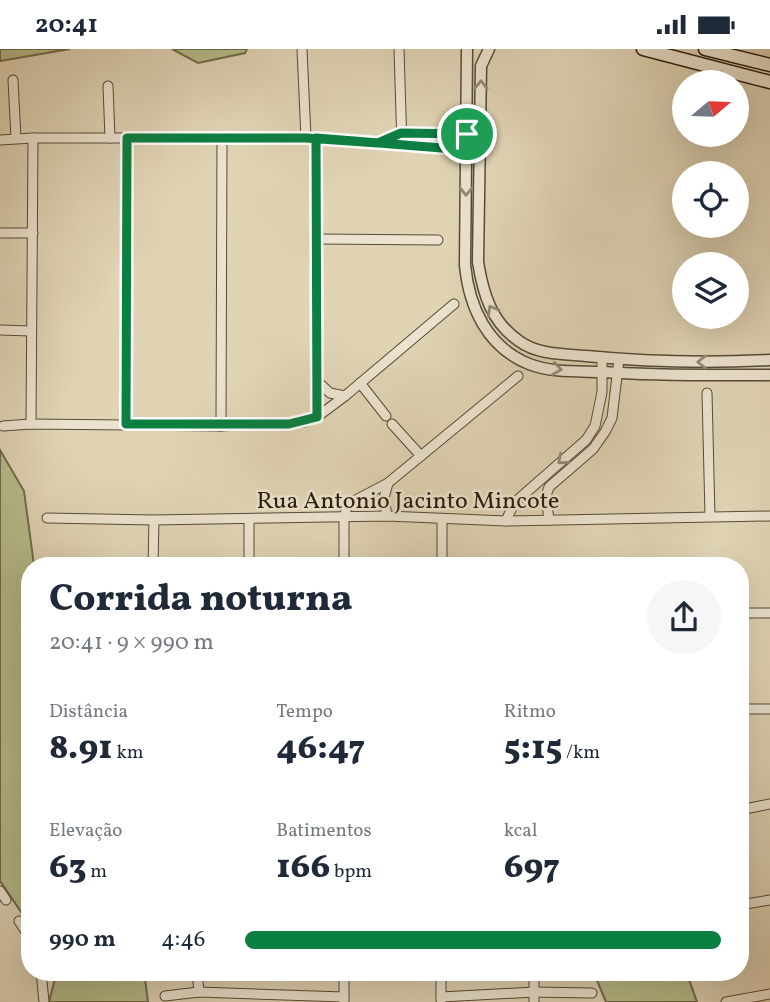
<!DOCTYPE html>
<html lang="pt">
<meta charset="utf-8">
<style>
:root{--surface:#fff;--page:#f6f6f7;--text:#1f2937;--muted:#747a83;--accent:#0b8043}
body{margin:0;font-family:Vollkorn,serif;background:var(--page);color:var(--text);height:100vh;display:flex;flex-direction:column;font-size:26px;white-space:nowrap}
*{box-sizing:border-box;margin:0}
p{font-size:23px;color:var(--muted)}
.icon{flex:none;width:38px;height:38px;fill:none;stroke:currentColor;stroke-width:2;stroke-linecap:round;stroke-linejoin:round}
.map{position:relative;flex:1;overflow:hidden}
.side{position:absolute;left:21px;top:508px;width:728px;height:424px;display:flex;flex-direction:column;background:var(--surface);border-radius:28px;box-shadow:0 7px 28px #0002}
.side>*{flex:none}
.needle{width:46px;rotate:71deg}
.buttons{position:absolute;left:672px;top:21px;display:grid;gap:14px}
.buttons a{display:grid;place-items:center;width:77px;height:77px;border-radius:50%;background:var(--surface);box-shadow:0 7px 28px #0002;font-size:35px}
.pin{position:absolute;display:grid;place-items:center;width:60px;height:60px;color:#fff;margin:-30px;border:4px solid #fff;border-radius:50%;box-shadow:0 2px 7px #0007}
.round{display:grid;place-items:center;flex:none;width:74px;height:74px;border-radius:37px;background:var(--page)}
.summary{display:flex;align-items:center;justify-content:space-between;height:119px;padding:0 28px}
h1{font-size:38px;font-weight:800;line-height:52px}
.figures{display:grid;grid-template-columns:repeat(3,1fr);gap:10px;height:119px;padding:7px 28px}
.figures div{display:grid;align-content:center}
.figures b{font-size:35px;font-weight:800}
.figures small{font-size:19px;font-weight:400}
.figures p{font-size:19px}
ul{padding:0 28px;list-style:none;font-size:23px}
li{display:grid;grid-template-columns:112px 84px 1fr;align-items:center;height:52px}
li i{height:18px;border-radius:9px;background:var(--accent)}
.status{display:flex;justify-content:space-between;align-items:center;height:49px;padding:0 35px;background:var(--surface);direction:ltr}
.status svg{height:19px;fill:currentColor}
.map>svg:first-child{display:block}
</style>
<div class="status"><b>20:41</b><svg viewBox="0 0 49 12"><path d="M0 12V9h3v3zM5 12V6h3v6zM10 12V3h3v9zM15 12V0h3v12zM26 1h20v11H26zM47 4h2v5h-2z"/></svg></div>
<div class="map">
<svg width="770" height="953" viewBox="0 0 770 953">
<rect width="100%" height="100%" fill="#e0d4b5"/>
<filter id="stains"><feTurbulence type="fractalNoise" baseFrequency=".00286" numOctaves="4"/><feColorMatrix values="0 0 0 0 .2 0 0 0 0 .09 0 0 0 0 .02 0 0 0 .5 -.17"/></filter>
<radialGradient id="worn" r=".72"><stop offset=".6" stop-color="#630" stop-opacity="0"/><stop offset="1" stop-color="#630" stop-opacity=".3"/></radialGradient>
<g fill="#b6bc8b" stroke="#706c4c" stroke-width="2">
<path d="M0,0H70L0,12Z"/>
<path d="M172,0H247L245,4L198,14Z"/>
<path d="M0,401L24,442L34,516H30V876L0,832Z"/>
<path d="M57,922H144L148,953H49Z"/>
<path d="M593,922H686L697,953H606Z"/>
</g>
<g fill="none" stroke-linecap="round" stroke-linejoin="round">
<defs>
<g id="minor">
<path d="M302,0L306,89"/>
<path d="M399,0L402,97"/>
<path d="M13,31L16,89"/>
<path d="M108,37L110,89"/>
<path d="M316,89L317,368"/>
<path d="M0,91L33,89H306L467,101"/>
<path d="M380,93L401,84L468,85"/>
<path d="M0,184H33"/>
<path d="M317,190L438,191"/>
<path d="M0,281L31,282"/>
<path d="M316,331L330,344L345,347"/>
<path d="M360,334L386,367"/>
<path d="M707,344L710,467"/>
<path d="M31,375L33,89"/>
<path d="M126,375L127,89"/>
<path d="M392,375L421,407"/>
<path d="M3,377L31,375L221,377L304,373L317,368L345,347L454,255"/>
<path d="M221,377L222,90"/>
<path d="M387,467L384,449L388,434"/>
<path d="M47,469L154,471L387,467L506,472L770,467"/>
<path d="M549,471L546,447L549,438L593,400L605,383L612,369L619,310"/>
<path d="M506,472L514,454L586,391L595,377L602,343V308"/>
<path d="M153,516L154,471"/>
<path d="M249,516V470"/>
<path d="M344,516V468L348,455L388,434L518,327"/>
<path d="M442,516V471"/>
<path d="M740,564H770"/>
<path d="M744,660H770"/>
<path d="M740,761L770,755"/>
<path d="M0,842L6,851"/>
<path d="M740,856L770,851"/>
<path d="M19,872L30,889"/>
<path d="M41,922L44,953"/>
<path d="M197,922L199,943"/>
<path d="M344,922V952"/>
<path d="M441,922V951"/>
<path d="M165,947L199,943L344,948"/>
<path d="M441,948L534,943L592,944"/>
<path d="M534,953V922"/>
<path d="M726,953L770,945"/>
</g>
<g id="tertiary">
<path d="M467,0L465,216C469,258 487,298 529,315C552,324 579,322 603,323C659,327 714,326 770,326"/>
<path d="M489,0L481,17L478,213C483,244 491,273 519,292C538,306 564,305 586,307C648,313 709,314 770,311"/>
</g>
<g id="secondary">
<path d="M643,0L770,33"/>
<path d="M705,0L770,16"/>
</g>
</defs>
<use href="#minor" stroke="#584a36" stroke-width="11"/>
<use href="#tertiary" stroke="#584a36" stroke-width="13"/>
<use href="#secondary" stroke="#2a1c0c" stroke-width="15"/>
<use href="#minor" stroke="#ebe3cf" stroke-width="9"/>
<use href="#tertiary" stroke="#ebe3cf" stroke-width="10"/>
<use href="#secondary" stroke="#ebe3cf" stroke-width="12"/>
</g>
<defs><path id="oneway-chevron" d="M-2-3.5L2.5 0L-2 3.5" fill="none" stroke-width="1.6" stroke-linecap="round" stroke-linejoin="round" transform="scale(1.75)"/></defs>
<g stroke="#948977">
<use href="#oneway-chevron" transform="translate(481 36) rotate(-89)"/>
<use href="#oneway-chevron" transform="translate(466 142) rotate(91)"/>
<use href="#oneway-chevron" transform="translate(492 261) rotate(-119)"/>
<use href="#oneway-chevron" transform="translate(702 313) rotate(-180)"/>
<use href="#oneway-chevron" transform="translate(557 320) rotate(8)"/>
<use href="#oneway-chevron" transform="translate(562 411) rotate(139)"/>
</g>
<g fill="none" stroke-linecap="round" stroke-linejoin="round">
<defs>
<path id="route" d="M467,85L401,84L378,94L306,89H127L126,375H289L317,368L316,89L467,101V85"/>
</defs>
<use href="#route" stroke="#fff" stroke-width="14"/>
<use href="#route" stroke="#0b8043" stroke-width="9"/>
</g>
<g text-anchor="middle" stroke-width="5" stroke-linejoin="round" paint-order="stroke">
<g font-size="24" fill="#2a1c0c" stroke="#ebe3cf">
<text x="408" y="459">Rua Antonio Jacinto Mincote</text>
</g>
</g>
<rect width="100%" height="100%" filter="url(#stains)"/>
<rect width="100%" height="100%" fill="url(#worn)"/>
</svg>
<div class="buttons">
<a><svg class="needle" viewBox="-14 -14 28 28"><path d="M0-13l5 13h-10z" fill="#e53935"/><path d="M0 13l5-13h-10z" fill="#747a83"/></svg></a>
<a><svg class="icon" aria-label="locate" viewBox="0 0 24 24"><circle cx="12" cy="12" r="6"/><path d="M12 2v4M12 18v4M2 12h4M18 12h4"/></svg></a>
<a><svg class="icon" aria-label="layers" viewBox="0 0 24 24"><path d="M12 4l9 5-9 5-9-5zM3 14l9 5 9-5"/></svg></a>
</div>
<div class="pin" style="left:467px;top:85px;background:#1e9e55"><svg class="icon" aria-label="arrive" viewBox="0 0 24 24"><path d="M6 21V4h12l-3 4 3 4H6"/></svg></div>
<section class="side">
<div class="summary"><div><h1>Corrida noturna</h1><p>20:41 · 9 × 990 m</p></div><a class="round"><svg class="icon" aria-label="share" viewBox="0 0 24 24"><path d="M12 15V3M7 8l5-5 5 5M5 13v7h14v-7"/></svg></a></div>
<div class="figures">
<div><p>Distância</p><b>8.91<small> km</small></b></div>
<div><p>Tempo</p><b>46:47</b></div>
<div><p>Ritmo</p><b>5:15<small> /km</small></b></div>
</div>
<div class="figures">
<div><p>Elevação</p><b>63<small> m</small></b></div>
<div><p>Batimentos</p><b>166<small> bpm</small></b></div>
<div><p>kcal</p><b>697</b></div>
</div>
<ul>
<li><b>990 m</b>4:46<i style="width:100%"></i></li>
</ul>
</section>
</div>
